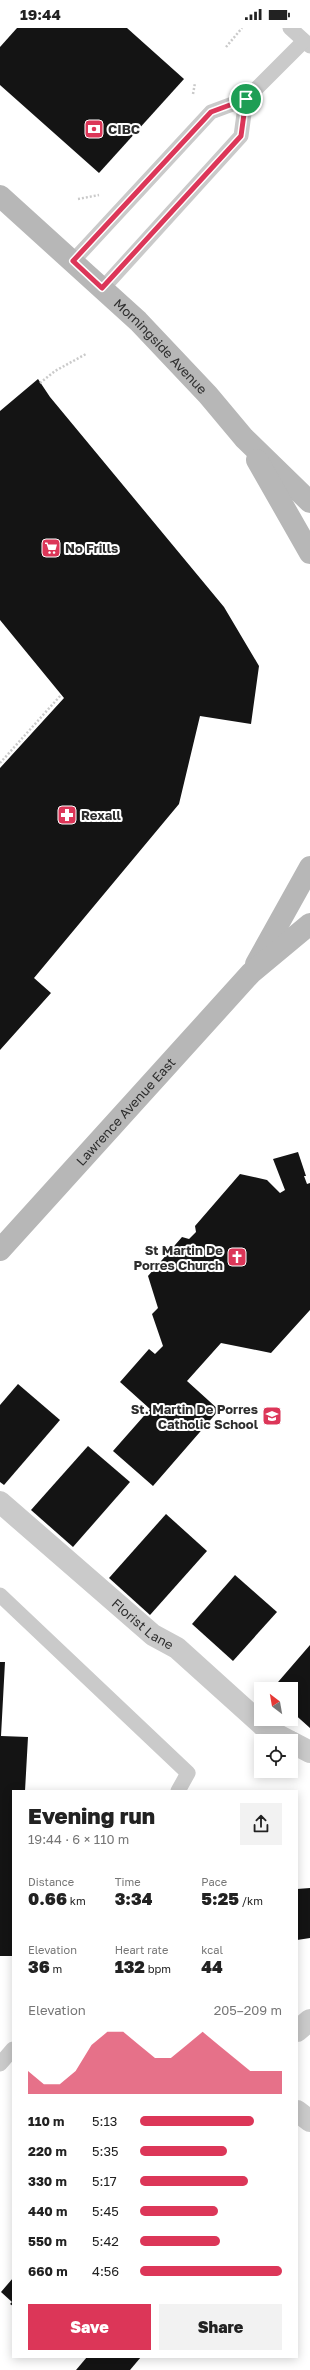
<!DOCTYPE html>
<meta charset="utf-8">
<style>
:root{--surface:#fff;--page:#f2f2f2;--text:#222;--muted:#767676;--accent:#dc3658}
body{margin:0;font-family:"Golos Text",sans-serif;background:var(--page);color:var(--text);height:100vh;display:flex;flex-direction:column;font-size:15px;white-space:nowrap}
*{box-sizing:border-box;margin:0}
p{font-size:13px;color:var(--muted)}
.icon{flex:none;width:22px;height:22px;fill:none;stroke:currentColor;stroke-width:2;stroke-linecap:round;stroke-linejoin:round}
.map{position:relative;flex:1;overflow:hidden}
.panel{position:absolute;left:12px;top:1762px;width:286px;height:568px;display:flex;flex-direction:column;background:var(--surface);border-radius:0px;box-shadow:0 2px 10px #0003}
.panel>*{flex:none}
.needle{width:26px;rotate:329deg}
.tools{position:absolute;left:254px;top:1654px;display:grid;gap:8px}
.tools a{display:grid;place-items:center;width:44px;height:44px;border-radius:0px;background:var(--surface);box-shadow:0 2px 10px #0003;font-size:20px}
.pin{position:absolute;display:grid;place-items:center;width:34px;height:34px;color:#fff;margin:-17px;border:2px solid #fff;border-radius:50%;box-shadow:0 1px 4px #0007}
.round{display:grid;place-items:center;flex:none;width:42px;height:42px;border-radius:0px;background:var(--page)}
.summary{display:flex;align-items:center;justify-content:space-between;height:68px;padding:0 16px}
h1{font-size:22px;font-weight:800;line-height:30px}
.metrics{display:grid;grid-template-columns:repeat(3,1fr);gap:6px;height:68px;padding:4px 16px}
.metrics div{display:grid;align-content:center}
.metrics b{font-size:17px;font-weight:800}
.metrics small{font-size:11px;font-weight:400}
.metrics p{font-size:11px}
.chart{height:112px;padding:8px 16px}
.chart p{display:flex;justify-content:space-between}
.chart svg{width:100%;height:72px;margin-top:4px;fill:var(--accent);opacity:.7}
.cta{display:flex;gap:8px;margin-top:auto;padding:8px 16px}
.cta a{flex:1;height:46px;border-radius:0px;background:var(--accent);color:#fff;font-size:16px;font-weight:800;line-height:46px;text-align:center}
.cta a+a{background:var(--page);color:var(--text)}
ul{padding:0 16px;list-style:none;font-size:13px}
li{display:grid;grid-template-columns:64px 48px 1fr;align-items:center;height:30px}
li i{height:10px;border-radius:5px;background:var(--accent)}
.status{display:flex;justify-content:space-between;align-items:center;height:28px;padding:0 20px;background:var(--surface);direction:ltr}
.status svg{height:11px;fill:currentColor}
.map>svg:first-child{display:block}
</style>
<div class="status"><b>19:44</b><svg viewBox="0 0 49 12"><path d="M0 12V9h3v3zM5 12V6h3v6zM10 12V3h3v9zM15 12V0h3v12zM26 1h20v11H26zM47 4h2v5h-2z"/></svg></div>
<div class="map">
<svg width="310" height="2342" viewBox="0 0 310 2342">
<rect width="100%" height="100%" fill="#fff"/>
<g fill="#141414">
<path d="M17,0H127L184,51L99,145L0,57V19Z"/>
<path d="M38,351L50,369L224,579L259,638L251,696L200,688L179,776L34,950L51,965L0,1022V740L64,670L0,592V383Z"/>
<path d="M298,1124L306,1148H304L307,1156L310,1155V1282L271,1325L221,1315L187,1353L219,1382L153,1458L113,1423L150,1381L120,1354L149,1321L155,1326L163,1318L152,1286L158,1280L148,1248L182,1209L189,1211L196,1204L195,1198L240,1146L267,1152L280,1165L285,1162L273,1131Z"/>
<path d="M18,1356L60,1392L4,1457L0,1454V1377Z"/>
<path d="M88,1418L130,1454L73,1519L31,1482Z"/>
<path d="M166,1486L207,1523L150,1587L109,1550Z"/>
<path d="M235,1547L277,1584L233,1633L192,1596Z"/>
<path d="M310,1617V1700L291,1683V1661H272Z"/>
<path d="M0,1634H5L1,1708L28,1709L25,1763H13V1928H0Z"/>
<path d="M310,1860V1910L297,1912V1861Z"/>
<path d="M13,2250V2278L10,2276L12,2274L1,2264Z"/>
<path d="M87,2329H141L130,2342H76Z"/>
</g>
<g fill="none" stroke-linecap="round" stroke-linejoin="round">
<g stroke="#cacaca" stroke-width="2.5" stroke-dasharray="2 2" stroke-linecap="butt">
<path d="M226,19L242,0"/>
<path d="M193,66L195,55"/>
<path d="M78,171L99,167"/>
<path d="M40,355L55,343L86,326"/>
<path d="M0,735L61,667"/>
</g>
<g stroke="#cacaca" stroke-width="15">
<path d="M290,0L310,18"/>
<path d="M73,233L211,84L246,71L304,13"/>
<path d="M103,260L241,108L246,71"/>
<path d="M0,1567L188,1745L178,1763"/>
<path d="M0,2036L13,2021"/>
</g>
<g stroke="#cacaca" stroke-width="22">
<path id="s1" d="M0,1474L153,1607L177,1620L268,1702L289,1713"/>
<path d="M291,1714L310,1724"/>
<path d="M297,2003L310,1992"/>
<path d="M297,2083L310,2093"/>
</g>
<g stroke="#b7b7b7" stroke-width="22">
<path id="s2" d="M0,168L138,293L208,367L244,410L310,474"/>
<path d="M257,432L310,525"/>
<path d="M256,936L310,839"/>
<path id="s3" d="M0,1222L251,945L310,896"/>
</g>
</g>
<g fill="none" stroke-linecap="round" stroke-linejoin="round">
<defs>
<path id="route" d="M246,71L241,108L102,260L73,233L211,84Z"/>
</defs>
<use href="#route" stroke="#fff" stroke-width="8"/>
<use href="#route" stroke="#dc3658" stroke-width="5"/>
</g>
<defs>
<symbol id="bank-square" viewBox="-11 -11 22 22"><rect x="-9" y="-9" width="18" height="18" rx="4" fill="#dc3658" stroke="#fff"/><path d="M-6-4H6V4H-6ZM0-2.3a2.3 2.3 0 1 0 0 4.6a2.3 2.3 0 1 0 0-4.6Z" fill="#fff"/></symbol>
<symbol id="supermarket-square" viewBox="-11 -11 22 22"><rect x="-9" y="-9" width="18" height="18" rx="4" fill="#dc3658" stroke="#fff"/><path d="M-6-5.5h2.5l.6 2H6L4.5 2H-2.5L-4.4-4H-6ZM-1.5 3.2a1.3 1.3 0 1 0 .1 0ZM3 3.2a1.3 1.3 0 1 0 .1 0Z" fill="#fff"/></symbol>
<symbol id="pharmacy-square" viewBox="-11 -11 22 22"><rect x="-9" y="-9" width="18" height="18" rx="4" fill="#dc3658" stroke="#fff"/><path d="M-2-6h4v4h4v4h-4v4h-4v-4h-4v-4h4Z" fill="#fff"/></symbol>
<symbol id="church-square" viewBox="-11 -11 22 22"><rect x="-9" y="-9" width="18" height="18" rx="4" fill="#dc3658" stroke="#fff"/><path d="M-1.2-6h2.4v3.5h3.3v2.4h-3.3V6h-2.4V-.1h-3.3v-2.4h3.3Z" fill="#fff"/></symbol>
<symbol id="school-square" viewBox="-11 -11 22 22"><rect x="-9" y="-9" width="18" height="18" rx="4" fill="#dc3658" stroke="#fff"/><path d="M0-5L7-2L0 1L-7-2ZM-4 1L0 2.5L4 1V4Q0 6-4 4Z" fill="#fff"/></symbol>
</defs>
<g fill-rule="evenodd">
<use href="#bank-square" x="83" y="90" width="22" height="22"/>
<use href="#supermarket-square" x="40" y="509" width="22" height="22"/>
<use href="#pharmacy-square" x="56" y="776" width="22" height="22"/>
<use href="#church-square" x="226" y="1218" width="22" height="22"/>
<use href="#school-square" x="261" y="1377" width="22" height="22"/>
</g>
<g text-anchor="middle" stroke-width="4" stroke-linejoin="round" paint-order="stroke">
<g font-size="13" font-weight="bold" fill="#2d2d2d" stroke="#fff" text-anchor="start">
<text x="108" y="106">CIBC</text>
<text x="65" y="525">No Frills</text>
<text x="81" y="792">Rexall</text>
<text x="223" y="1227" text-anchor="end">St Martin De<tspan x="223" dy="15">Porres Church</tspan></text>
<text x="258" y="1386" text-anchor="end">St. Martin De Porres<tspan x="258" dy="15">Catholic School</tspan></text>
</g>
<g font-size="13" fill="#2d2d2d" stroke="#fff">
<text dy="5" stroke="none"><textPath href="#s2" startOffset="220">Morningside Avenue</textPath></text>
<text dy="5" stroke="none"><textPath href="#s3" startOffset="187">Lawrence Avenue East</textPath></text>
<text dy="5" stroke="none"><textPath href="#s1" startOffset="188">Florist Lane</textPath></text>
</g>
</g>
</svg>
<div class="tools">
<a><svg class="needle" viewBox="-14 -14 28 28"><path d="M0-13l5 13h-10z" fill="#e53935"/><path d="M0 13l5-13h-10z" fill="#767676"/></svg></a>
<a><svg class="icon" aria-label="locate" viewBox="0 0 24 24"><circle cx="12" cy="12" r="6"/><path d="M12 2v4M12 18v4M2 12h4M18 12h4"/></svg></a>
</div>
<div class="pin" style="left:246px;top:71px;background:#1e9e55"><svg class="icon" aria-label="arrive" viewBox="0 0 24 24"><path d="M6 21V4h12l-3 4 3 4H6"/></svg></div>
<section class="panel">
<div class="summary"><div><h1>Evening run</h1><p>19:44 · 6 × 110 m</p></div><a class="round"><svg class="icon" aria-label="share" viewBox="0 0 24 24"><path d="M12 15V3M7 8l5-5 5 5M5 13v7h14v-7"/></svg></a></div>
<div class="metrics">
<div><p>Distance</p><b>0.66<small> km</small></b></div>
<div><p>Time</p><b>3:34</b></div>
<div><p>Pace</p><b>5:25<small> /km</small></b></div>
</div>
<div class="metrics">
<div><p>Elevation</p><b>36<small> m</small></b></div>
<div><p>Heart rate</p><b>132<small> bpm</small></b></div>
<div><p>kcal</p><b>44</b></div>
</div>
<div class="chart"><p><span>Elevation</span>205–209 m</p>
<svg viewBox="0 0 160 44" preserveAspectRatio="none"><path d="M0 44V30L10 38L20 38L30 30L40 14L50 6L60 6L70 14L80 22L90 22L100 14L110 6L120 14L130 22L140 30L150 30L160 30V44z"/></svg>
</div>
<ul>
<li><b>110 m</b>5:13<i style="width:80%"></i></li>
<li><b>220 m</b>5:35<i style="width:61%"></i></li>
<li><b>330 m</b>5:17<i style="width:76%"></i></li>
<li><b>440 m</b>5:45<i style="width:55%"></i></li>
<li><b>550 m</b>5:42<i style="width:56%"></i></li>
<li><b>660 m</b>4:56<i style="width:100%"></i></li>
</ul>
<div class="cta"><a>Save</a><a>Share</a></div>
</section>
</div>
